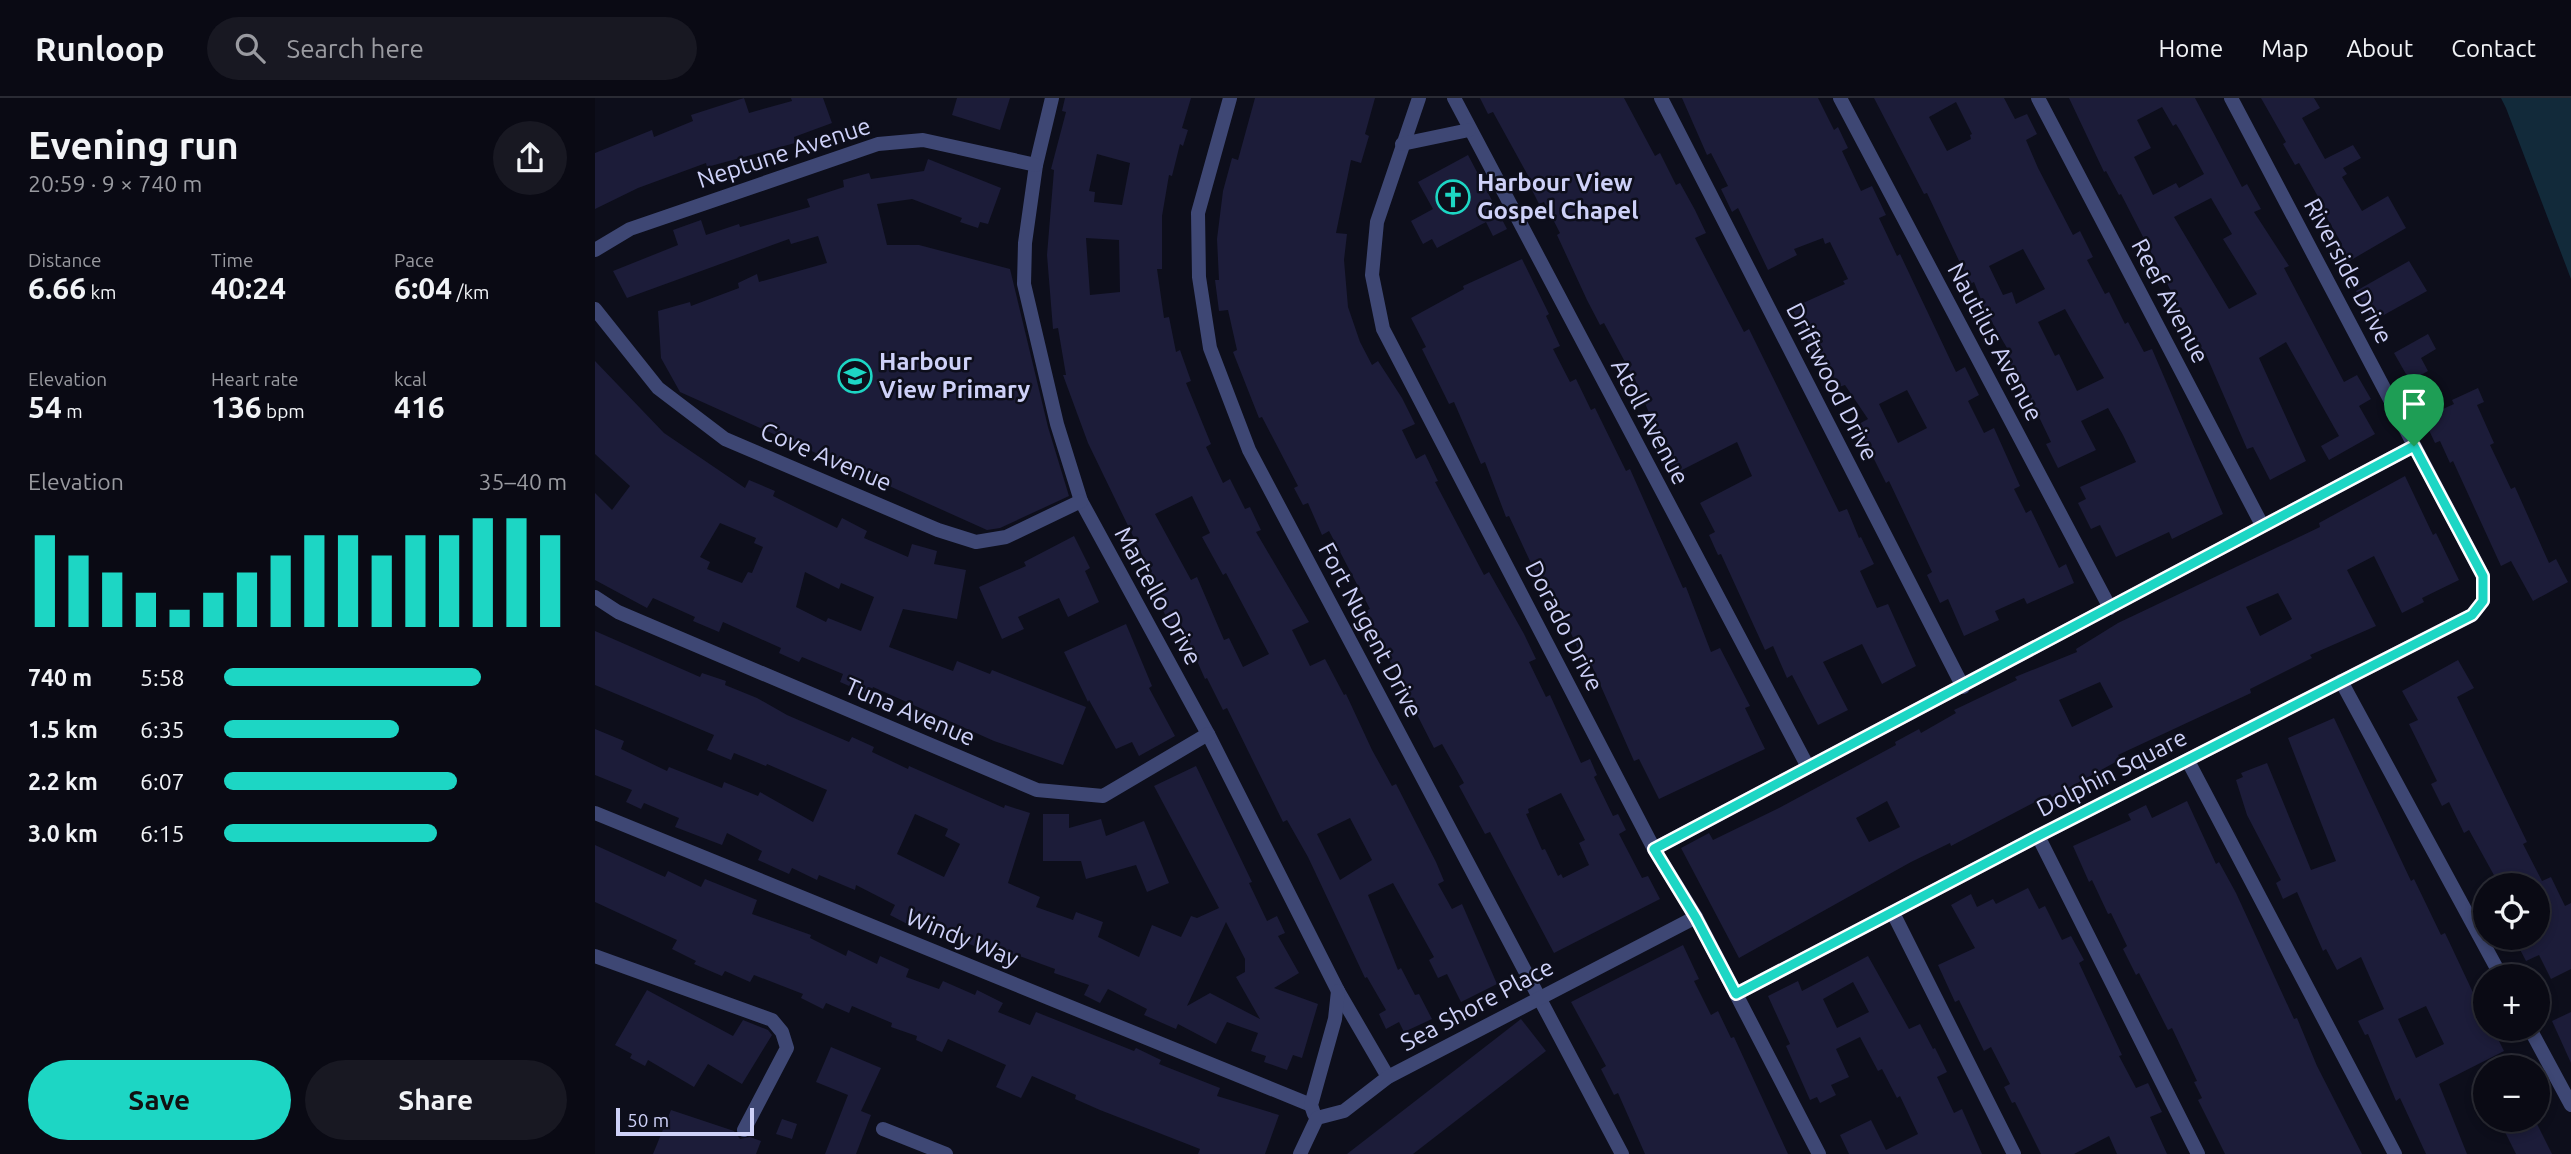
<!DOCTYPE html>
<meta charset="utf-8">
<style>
:root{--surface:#0a0a14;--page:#181822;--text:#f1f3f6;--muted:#999aa0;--line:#2a2b34;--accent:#1dd6c4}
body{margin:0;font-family:Ubuntu,sans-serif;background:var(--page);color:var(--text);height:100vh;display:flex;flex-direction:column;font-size:26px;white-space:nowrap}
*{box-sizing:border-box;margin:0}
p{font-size:23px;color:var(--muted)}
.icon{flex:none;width:38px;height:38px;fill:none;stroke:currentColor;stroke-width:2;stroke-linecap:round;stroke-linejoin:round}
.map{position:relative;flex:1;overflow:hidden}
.drawer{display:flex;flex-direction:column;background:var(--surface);width:595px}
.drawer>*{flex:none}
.fabs{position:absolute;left:1878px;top:775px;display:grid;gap:14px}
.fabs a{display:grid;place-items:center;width:77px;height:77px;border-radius:50%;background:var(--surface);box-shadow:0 4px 10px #0003,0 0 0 2px var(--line);font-size:35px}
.scale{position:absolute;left:21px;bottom:18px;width:138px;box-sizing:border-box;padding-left:7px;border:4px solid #ced1f8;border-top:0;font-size:19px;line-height:24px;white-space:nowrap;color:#ced1f8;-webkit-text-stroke:5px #0d0e1b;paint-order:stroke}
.pin{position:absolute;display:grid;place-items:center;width:60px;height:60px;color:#fff;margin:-72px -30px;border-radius:50% 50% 50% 0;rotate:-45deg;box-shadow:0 0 7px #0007}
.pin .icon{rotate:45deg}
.round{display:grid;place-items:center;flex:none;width:74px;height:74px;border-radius:37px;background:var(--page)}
.head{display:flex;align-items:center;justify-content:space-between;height:119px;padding:0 28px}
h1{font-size:38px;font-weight:700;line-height:52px}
.stats{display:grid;grid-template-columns:repeat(3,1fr);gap:10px;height:119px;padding:7px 28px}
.stats div{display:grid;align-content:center}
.stats b{font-size:30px;font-weight:700}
.stats small{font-size:19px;font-weight:400}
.stats p{font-size:19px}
.chart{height:196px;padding:14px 28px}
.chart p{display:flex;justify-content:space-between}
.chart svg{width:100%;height:126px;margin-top:7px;stroke:var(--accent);stroke-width:6}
.action{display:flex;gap:14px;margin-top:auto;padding:14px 28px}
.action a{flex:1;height:80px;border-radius:42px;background:var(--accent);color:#111;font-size:28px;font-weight:700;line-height:80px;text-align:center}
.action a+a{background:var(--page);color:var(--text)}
ul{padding:0 28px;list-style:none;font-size:23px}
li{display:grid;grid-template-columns:112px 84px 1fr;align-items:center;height:52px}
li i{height:18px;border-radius:9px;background:var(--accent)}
header{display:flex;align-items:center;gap:42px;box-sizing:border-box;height:98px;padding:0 35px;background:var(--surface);border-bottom:2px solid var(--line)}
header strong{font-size:33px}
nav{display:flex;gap:38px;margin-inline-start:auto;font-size:24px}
.search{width:490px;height:63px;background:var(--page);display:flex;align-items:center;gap:18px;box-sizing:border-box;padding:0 24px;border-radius:38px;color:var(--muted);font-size:26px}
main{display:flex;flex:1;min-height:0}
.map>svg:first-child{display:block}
</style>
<header>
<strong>Runloop</strong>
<div class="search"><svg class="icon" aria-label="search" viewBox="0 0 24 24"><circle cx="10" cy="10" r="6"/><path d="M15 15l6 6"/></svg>Search here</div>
<nav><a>Home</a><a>Map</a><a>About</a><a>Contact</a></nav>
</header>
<main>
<section class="drawer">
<div class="head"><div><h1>Evening run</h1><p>20:59 · 9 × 740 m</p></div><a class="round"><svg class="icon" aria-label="share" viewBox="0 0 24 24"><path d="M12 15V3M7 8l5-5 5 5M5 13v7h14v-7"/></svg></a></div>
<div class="stats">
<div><p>Distance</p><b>6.66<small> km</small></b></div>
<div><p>Time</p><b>40:24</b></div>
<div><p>Pace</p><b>6:04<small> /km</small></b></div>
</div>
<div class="stats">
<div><p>Elevation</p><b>54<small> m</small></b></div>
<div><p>Heart rate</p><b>136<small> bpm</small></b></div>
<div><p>kcal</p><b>416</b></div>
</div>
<div class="chart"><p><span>Elevation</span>35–40 m</p>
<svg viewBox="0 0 160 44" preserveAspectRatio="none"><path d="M5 44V12M15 44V19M25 44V25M35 44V32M45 44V38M55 44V32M65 44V25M75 44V19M85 44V12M95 44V12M105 44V19M115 44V12M125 44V12M135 44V6M145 44V6M155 44V12"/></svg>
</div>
<ul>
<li><b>740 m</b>5:58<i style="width:75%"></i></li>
<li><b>1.5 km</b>6:35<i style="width:51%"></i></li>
<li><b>2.2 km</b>6:07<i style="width:68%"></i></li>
<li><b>3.0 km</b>6:15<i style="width:62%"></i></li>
</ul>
<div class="action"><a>Save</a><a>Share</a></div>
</section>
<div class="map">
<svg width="1976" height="1056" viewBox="0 0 1976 1056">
<rect width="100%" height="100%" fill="#0d0e1b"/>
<path fill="#122a3a" d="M1906,0H1976V181L1911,10Z"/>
<g fill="#1c1c39" fill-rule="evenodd">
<path d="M149,0L154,15L197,3L196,0H228L237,25L199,39L200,45L112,69L111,65L43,90L0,111V55L57,32L59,39L98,23L96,17Z"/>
<path d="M362,0H415L405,32L357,17Z"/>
<path d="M470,0H596L587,30L593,32L588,48L585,46L577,78L574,77L567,118V171H562L569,220L574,219L581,254L585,252L596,283L591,285L616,346L611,349L628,385L635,381L650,411L655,409L666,432L661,434L714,524L697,532L715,568L730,561L749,597L751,596L777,652L797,688L801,686L841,764L849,783L843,786L857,811L867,806L902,886L866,904L852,876L843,880L834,862L839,859L798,785L773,797L803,872L806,870L820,897L824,896L837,921L809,934L804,924L791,931L784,916L791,912L772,879L770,880L713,759L692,722L688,724L632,610L628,612L612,580L610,581L584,522L575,526L561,499L566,496L493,345L468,277H471L463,230L458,231L452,157L459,72L456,71L471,14L467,13ZM502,56L535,65L527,107L499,104L500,94L494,93ZM491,140L524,142L525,194L495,197ZM597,398L615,435L607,439L628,477L631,475L674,556L648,569L634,540L629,542L602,479L596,482L560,416ZM755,720L777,762L745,782L722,736Z"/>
<path d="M660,0H780L770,36L774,38L766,65L756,62L741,135L752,136L749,162L753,209L765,244L777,267L783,263L807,300L820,326L807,332L821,361L830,356L843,383L840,384L889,477L894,474L929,536L941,561L934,564L951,599L955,597L986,665L995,661L1002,677L999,679L1018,718L1023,716L1031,732L1024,736L1047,780L1053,778L1065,801L959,855L895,734L890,736L864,688L869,685L847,646L839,650L782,538L771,513L775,511L734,433L727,437L713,405L708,407L699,390L703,388L667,319L664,320L638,254L642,252L633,212L624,213L620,182H624L622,141L628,93L637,60L643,62ZM966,695L990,742L984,745L994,767L968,780L966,776L963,778L950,751L947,752L931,716L934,715L933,711Z"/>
<path d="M885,0H1029L1060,58L1065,55L1081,87L1085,85L1100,112L1111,135L1100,140L1149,234L1154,231L1244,414L1252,411L1264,440L1266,439L1279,466L1265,473L1282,510L1293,506L1321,568L1287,586L1267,546L1228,564L1253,612L1223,627L1197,577L1192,580L1178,548L1170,552L1126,456L1123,457L1114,437L1120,434L1105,405L1157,378L1142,344L1079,376L1043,288L1009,225L1005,227L992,202L962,137L965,135L949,104L944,106L933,84L936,83L898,14L893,16Z"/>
<path d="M1087,0H1223L1239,32L1243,29L1253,50L1247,53L1266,93L1277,88L1291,117L1284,120L1302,158L1305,156L1361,274L1370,269L1384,297L1373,303L1389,335L1399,330L1425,388L1419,391L1431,415L1436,412L1464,470L1471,466L1479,485L1432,506L1429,500L1400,513L1404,522L1369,538L1353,501L1345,505L1332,477L1337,474L1294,383L1291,385L1262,327L1273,321L1250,287L1244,289L1228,262L1222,264L1197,210L1250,186L1248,183L1253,181L1235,144L1230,146L1228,140L1199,151L1202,157L1173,172L1143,110L1137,114L1126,91L1133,88L1116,55L1112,57ZM1312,292L1332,330L1303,345L1284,306Z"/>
<path d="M1279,0H1409L1420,21L1432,16L1442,36L1431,42L1443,70L1478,137L1485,133L1498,159L1492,162L1510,196L1514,194L1530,226L1533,224L1549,254L1557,251L1628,416L1577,441L1574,434L1521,459L1505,427L1496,431L1483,405L1491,401L1485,389L1541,364L1528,337L1513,310L1486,323L1501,352L1463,370L1451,346L1456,344L1419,267L1416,269L1408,252L1412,250L1391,214L1379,184L1375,186L1332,95L1329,96ZM1361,4L1377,36L1375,37L1376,41L1352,53L1334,19ZM1428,151L1450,191L1421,206L1417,194L1408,197L1394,168ZM1470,211L1509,280L1482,293L1464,256L1460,258L1443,224Z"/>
<path d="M1474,0H1600L1647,89L1652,86L1666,111L1659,114L1694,168L1689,170L1749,284L1762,277L1776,301L1764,308L1780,336L1734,362L1726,348L1744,338L1691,244L1664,260L1711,363L1675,382L1658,349L1652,351L1612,259L1576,201L1579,199L1526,96L1524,97L1511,73L1509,74ZM1567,9L1578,28L1581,26L1586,34L1609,76L1584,90L1581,85L1558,97L1539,59L1556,50L1542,22ZM1616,100L1637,136L1628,141L1662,196L1634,211L1579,119Z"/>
<path d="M1666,0H1719L1725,10L1707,20L1730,61L1758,47L1766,60L1748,70L1752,76L1747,79L1767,113L1793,98L1811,130L1751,165L1742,149L1747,146L1723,105L1726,104L1704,65L1700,67L1688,46L1691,44Z"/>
<path d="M873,57L912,131L898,138L891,124L842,150L837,141L828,146L816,123L838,111L823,84Z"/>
<path d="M333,61L406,90L393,126L385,124L383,130L365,124L367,120L317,101L282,106L292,147H324L415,171L453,329L474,398L405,430L392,432L85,294L66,260L63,213L95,204L96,208L144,190L143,185L162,176L164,184L232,165L223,138L196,146L194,141L32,200L18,173L83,147L78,132L106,122L111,137L144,126L145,129L215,109L212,101L249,89L248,82L274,75L276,81L329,73Z"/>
<path d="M927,161L954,216L951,218L965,248L958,251L975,284L981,281L996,312L1000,310L1031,373L1035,371L1088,490L1091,489L1116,554L1125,550L1155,608L1150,610L1170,651L1064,701L1044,661L1039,663L997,568L991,570L963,505L959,507L946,476L942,478L914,418L911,419L890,364L886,366L859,304L854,306L827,251L831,249L816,220L869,191L868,188Z"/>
<path d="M1814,163L1832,193L1778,223L1761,193Z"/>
<path d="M1833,236L1841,251L1826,260L1833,273L1815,283L1799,255Z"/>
<path d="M0,263L69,335L150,390L154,382L180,393L178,398L242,430L247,420L272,433L269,440L313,459L317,446L342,453L339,466L371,472L362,521L308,511L294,549L358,573L362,563L395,576L397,572L491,609L468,667L399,643L278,589L275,597L245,584L248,576L207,559L204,564L184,555L186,550L128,524L124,534L98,523L100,519L58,500L52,510L0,482V395L17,412L35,388L0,356ZM125,425L161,440L159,445L168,449L157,475L153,474L147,485L112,471L115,464L105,459ZM210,474L244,491L246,485L279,499L266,533L233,520L231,524L201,509Z"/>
<path d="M1883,290L1889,304L1882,307L1899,345L1895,347L1916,391L1920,389L1954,465L1961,461L1973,484L1938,503L1916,463L1906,468L1858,363L1855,365L1845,343L1840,345L1832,328L1836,327L1832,318L1859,306L1857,302Z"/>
<path d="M1810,378L1838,437L1841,435L1864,482L1827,500L1829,504L1807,515L1779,458L1752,472L1781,528L1715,557L1717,560L1655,591L1656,595L1523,657L1526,661L1457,699L1455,696L1356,748L1355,745L1316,764L1144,860L1086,750L1114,735L1118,742L1184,710L1301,647L1300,644L1324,631L1326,635L1361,615L1359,612L1422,582L1420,579L1482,554L1481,551L1523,525L1725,429L1724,425ZM1683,495L1697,521L1665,538L1651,509ZM1505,584L1518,609L1477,629L1464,602ZM1292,703L1305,729L1274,744L1261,720Z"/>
<path d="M479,438L495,470L490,473L504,504L473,519L464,500L423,519L429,531L407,541L384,489L431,468L429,464Z"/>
<path d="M531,526L557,588L554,590L580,638L544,658L537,644L521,651L494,602L493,604L469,554Z"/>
<path d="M0,533L105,579L107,575L131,583L130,587L162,600L192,617L254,644L257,639L279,649L277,654L313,671L314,668L409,710L410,707L435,715L413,785L445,799L441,809L478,822L481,814L508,824L503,839L544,859L557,827L586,839L596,818L602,820L624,810L559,688L601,668L657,784L654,785L672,823L682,818L690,835L683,838L704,875L679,890L723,906L707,960L698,957L692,972L669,964L671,958L656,953L663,935L632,924L621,946L583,926L581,931L549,917L552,911L513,891L505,905L489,897L494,887L459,875L460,871L419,856L414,867L389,856L391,853L353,837L321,824L318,829L295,817L300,807L261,787L260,792L224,777L222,782L197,770L194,776L163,762L167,753L132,735L127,747L80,729L84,720L49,705L46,711L31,704L37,692L0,677V631L29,643L26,651L72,673L74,669L127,690L129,684L163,698L165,694L218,724L232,692L172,666L171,668L139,655L136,662L112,652L119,637L0,587ZM320,716L353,731L350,738L365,746L349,779L302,756ZM631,824L650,861V874L641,879L665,921L615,895L592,908Z"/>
<path d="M1863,562L1879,590L1862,599L1932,744L1928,746L1947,783L1956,779L1970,808L1976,805V871L1956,881L1944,857L1931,863L1919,840H1942V788H1905L1874,732L1869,735L1854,704L1847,708L1836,686L1842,683L1814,626L1823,622L1807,593Z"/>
<path d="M1739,620L1816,783L1819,781L1846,837L1850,835L1890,920V931H1898L1909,953L1844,986L1872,1056H1831L1805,1000L1801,1003L1773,936L1770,937L1763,923L1789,911L1766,859L1742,872L1731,851L1728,853L1702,794L1688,801L1681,785L1686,782L1652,717L1641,682L1648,679L1646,675L1672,665L1716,772L1741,763L1693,640ZM1831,908L1849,946L1821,960L1803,921Z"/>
<path d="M1592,703L1621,766L1624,764L1641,795L1699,921L1702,920L1722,968L1767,1056H1630L1603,1002L1607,1000L1599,984L1602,983L1577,930L1573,932L1544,875L1541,877L1528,851L1532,848L1516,815L1513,816L1497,782L1494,784L1478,748L1536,722L1533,716L1551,707L1557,720Z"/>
<path d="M448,716H474V730L506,721L511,738L549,723L574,785L552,794L541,767L491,781L486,763H448Z"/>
<path d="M0,747L70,779L73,773L106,789L110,781L162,802L157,816L216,837L215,840L251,858L253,852L282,866L285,858L314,871L311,879L344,891L348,883L380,897L382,892L408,905L403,914L435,927L441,914L539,953L541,950L566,962L564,966L625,990L622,998L684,1017L670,1056H603L605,1051L505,1012L480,1001L481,997L437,978L426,1000L401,989L411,967L353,941L347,954L321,942L322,938L296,929L297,925L257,908L254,915L231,905L228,911L206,900L208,896L159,877L155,884L130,873L127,878L99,866L101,863L77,851L82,842L0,804Z"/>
<path d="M1433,790L1444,811L1450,808L1467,842L1476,838L1489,862L1484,865L1527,957L1524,958L1541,990L1553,985L1567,1014L1555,1019L1572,1056H1522L1514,1038L1479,1056H1446L1420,1004L1417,1005L1409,989L1415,986L1396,949L1389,953L1364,902L1360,904L1343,867L1380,850L1356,807L1376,796L1382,809L1398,801L1401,806Z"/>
<path d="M1088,847L1104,881L1099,883L1116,917L1123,913L1136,940L1139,939L1193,1056H1050L1023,995L1019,997L1006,971L1011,968L976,904Z"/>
<path d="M1273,858L1314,931L1325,926L1338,951L1340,950L1352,974L1342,979L1359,1015L1367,1011L1387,1056H1254L1245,1037L1276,1022L1291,1052L1323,1036L1305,998L1302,1000L1287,971L1283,973L1265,939L1241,951L1254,979L1236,987L1241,997L1225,1005L1222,999L1215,1002L1191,948L1195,946L1173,898L1203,883L1207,893ZM1258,884L1274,914L1242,930L1228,901Z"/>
<path d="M52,892L138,938L148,922L173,932L177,937L147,986L113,966L99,989L53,962L50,968L35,960L37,956L20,947Z"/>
<path d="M1976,914V965L1957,923Z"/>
<path d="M926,921L951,953L818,1056H752Z"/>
<path d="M236,949L286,970L266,1013L276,1017L261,1056H230L253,997L221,984Z"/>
<path d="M76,1012L139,1033L145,1041L155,1039L166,1043L161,1056H58Z"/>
<path d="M187,1021L202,1026L197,1041L181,1036Z"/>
<path d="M1904,1022H1940L1957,1056H1921Z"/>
</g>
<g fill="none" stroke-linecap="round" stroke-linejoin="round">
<g stroke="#3e4774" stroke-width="14">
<path d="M457,0L441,67L430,145L429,186L462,326L486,403L613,636L743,893L793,979"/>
<path d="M635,0L603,115L604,179L615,250L654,352L1027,1056"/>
<path d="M824,0L782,124L777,177L788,231L1059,751L1101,819L1224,1056"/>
<path d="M859,0L1213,669"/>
<path d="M1066,0L1368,589"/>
<path d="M1245,0L1515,510"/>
<path d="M1443,0L1667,427"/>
<path d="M807,46L874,32"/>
<path d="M0,152L35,131L283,46L328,42L441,67"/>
<path d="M0,211L63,290L130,341L343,432L381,444L411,439L486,403"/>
<path d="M0,499L23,514L442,692L508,698L613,636"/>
<path d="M1746,583L1906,878"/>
<path d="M1593,663L1800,1056"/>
<path d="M0,715L716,1007"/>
<path d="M1443,738L1603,1056"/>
<path d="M1059,751L1819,348"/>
<path d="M1298,815L1419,1056"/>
<path d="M0,858L177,922L187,934L192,950L149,1032"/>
<path d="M1141,896L1443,738L1877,517L1888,503V478L1636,0"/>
<path d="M1935,931L1976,1007"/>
<path d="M719,1016L716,1007L740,921L743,893"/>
<path d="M288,1031L351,1056"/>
<path d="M705,1056L722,1020L749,1013L793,979L1101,819"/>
</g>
</g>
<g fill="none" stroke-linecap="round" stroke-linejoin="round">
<defs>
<path id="route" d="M1819,348L1888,478V503L1877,517L1443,738L1141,896L1101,820L1059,751Z"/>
</defs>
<use href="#route" stroke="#fff" stroke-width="14"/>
<use href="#route" stroke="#1dd6c4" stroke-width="9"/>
</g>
<defs>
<symbol id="church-ring" viewBox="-11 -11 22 22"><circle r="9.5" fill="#0d0e1b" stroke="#1dd6c4" stroke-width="1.5"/><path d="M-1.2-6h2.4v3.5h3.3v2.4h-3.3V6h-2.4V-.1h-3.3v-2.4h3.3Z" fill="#1dd6c4"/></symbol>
<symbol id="school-ring" viewBox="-11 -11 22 22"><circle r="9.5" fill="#0d0e1b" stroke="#1dd6c4" stroke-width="1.5"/><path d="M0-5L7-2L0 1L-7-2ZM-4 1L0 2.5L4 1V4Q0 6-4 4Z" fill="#1dd6c4"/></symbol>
</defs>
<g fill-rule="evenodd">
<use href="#church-ring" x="839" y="80" width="38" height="38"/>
<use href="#school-ring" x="241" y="259" width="38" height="38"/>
</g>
<g text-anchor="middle" stroke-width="5" stroke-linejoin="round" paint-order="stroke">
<g font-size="24" fill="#ced1f8" stroke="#0d0e1b">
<text transform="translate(189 55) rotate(-18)" y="8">Neptune Avenue</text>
<text transform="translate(1753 173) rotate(62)" y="8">Riverside Drive</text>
<text transform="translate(1575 203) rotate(62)" y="8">Reef Avenue</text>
<text transform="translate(1400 244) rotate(62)" y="8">Nautilus Avenue</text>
<text transform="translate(1237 284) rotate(63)" y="8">Driftwood Drive</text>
<text transform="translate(1055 324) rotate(62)" y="8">Atoll Avenue</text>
<text transform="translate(231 359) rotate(23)" y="8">Cove Avenue</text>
<text transform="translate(563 498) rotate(61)" y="8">Martello Drive</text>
<text transform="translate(969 528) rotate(63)" y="8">Dorado Drive</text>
<text transform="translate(775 532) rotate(62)" y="8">Fort Nugent Drive</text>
<text transform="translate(315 614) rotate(23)" y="8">Tuna Avenue</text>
<text transform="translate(1517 675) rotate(-27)" y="8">Dolphin Square</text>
<text transform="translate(367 840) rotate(22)" y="8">Windy Way</text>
<text transform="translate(882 907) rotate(-28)" y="8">Sea Shore Place</text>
</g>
<g font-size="24" font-weight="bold" fill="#ced1f8" stroke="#0d0e1b" text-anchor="start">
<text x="882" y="93">Harbour View<tspan x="882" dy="28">Gospel Chapel</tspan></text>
<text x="284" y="272">Harbour<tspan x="284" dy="28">View Primary</tspan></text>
</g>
</g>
</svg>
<div class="fabs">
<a><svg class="icon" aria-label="locate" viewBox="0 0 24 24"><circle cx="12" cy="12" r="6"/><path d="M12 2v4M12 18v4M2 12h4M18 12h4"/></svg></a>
<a>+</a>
<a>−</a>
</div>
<div class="scale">50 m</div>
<div class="pin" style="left:1819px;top:348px;background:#1e9e55"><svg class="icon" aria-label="arrive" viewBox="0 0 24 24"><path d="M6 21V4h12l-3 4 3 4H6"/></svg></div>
</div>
</main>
